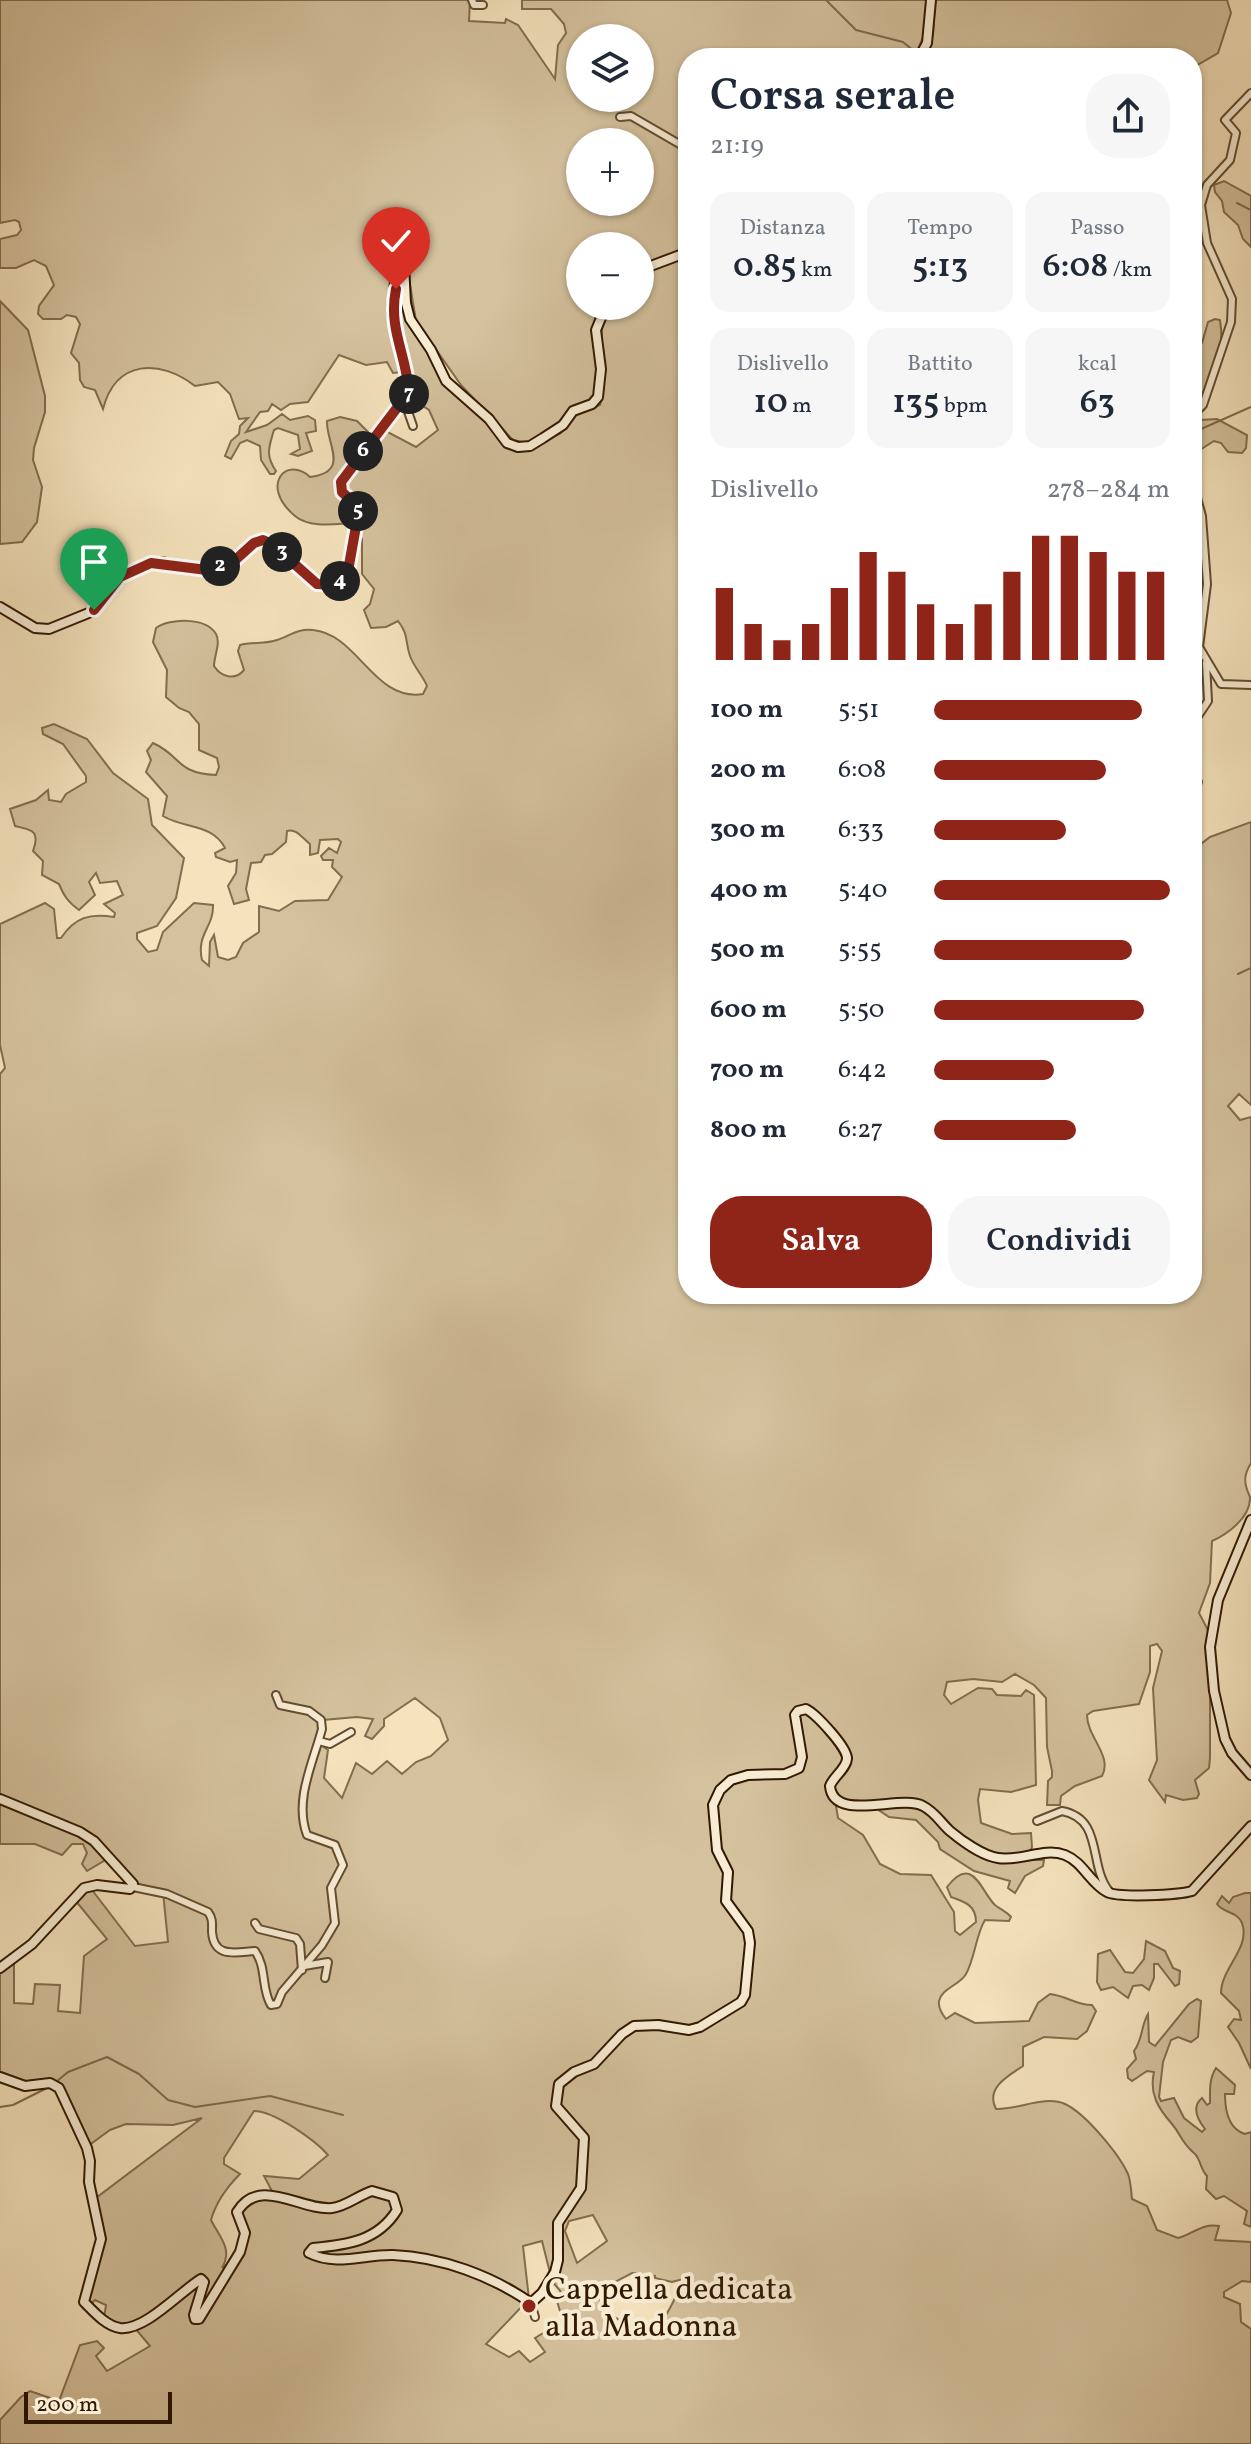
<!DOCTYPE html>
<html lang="it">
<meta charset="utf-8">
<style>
:root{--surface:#fff;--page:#f6f6f7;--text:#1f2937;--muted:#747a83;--accent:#8f2418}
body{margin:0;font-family:Vollkorn,serif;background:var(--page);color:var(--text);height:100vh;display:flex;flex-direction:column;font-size:30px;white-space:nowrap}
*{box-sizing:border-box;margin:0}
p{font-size:26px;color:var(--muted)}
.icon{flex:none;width:44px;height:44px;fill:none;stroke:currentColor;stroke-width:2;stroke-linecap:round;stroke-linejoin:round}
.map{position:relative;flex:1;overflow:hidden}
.details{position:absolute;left:678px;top:48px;width:524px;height:1256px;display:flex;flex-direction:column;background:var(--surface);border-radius:32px;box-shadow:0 2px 6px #0004}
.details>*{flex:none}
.controls{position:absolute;left:566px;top:24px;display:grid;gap:16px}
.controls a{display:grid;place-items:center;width:88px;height:88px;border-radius:50%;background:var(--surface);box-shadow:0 2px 6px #0004;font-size:40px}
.scale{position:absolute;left:24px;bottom:20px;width:148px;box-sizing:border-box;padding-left:8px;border:4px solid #311900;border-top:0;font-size:22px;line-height:28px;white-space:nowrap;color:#311900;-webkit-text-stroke:6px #f8edd4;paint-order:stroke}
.pin{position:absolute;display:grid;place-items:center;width:68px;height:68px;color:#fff;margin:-82px -34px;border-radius:50% 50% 50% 0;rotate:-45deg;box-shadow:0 0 8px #0007}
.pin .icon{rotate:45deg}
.km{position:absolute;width:40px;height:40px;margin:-20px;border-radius:50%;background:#222;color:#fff;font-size:22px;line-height:40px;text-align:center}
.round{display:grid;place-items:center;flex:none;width:84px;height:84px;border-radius:32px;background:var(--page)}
.summary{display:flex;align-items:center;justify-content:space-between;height:136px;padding:0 32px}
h1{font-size:44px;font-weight:600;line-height:60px}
.metrics{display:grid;grid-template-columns:repeat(3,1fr);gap:12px;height:136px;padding:8px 32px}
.metrics div{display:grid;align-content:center;border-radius:20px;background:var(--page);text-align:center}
.metrics b{font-size:34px;font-weight:600}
.metrics small{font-size:22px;font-weight:400}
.metrics p{font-size:22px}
.chart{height:224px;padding:16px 32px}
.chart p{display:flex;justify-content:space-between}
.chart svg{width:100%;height:144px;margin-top:8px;stroke:var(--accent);stroke-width:6}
.primary-button{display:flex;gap:16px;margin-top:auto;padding:16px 32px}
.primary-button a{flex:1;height:92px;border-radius:32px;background:var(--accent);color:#fff;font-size:32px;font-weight:600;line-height:92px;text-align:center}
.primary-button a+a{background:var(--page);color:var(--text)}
ul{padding:0 32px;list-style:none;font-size:26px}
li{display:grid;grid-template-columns:128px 96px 1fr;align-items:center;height:60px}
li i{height:20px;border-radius:10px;background:var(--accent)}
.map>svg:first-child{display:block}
</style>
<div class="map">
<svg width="1251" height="2444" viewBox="0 0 1251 2444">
<rect width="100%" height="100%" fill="#f5e3bd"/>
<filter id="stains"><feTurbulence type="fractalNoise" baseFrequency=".0025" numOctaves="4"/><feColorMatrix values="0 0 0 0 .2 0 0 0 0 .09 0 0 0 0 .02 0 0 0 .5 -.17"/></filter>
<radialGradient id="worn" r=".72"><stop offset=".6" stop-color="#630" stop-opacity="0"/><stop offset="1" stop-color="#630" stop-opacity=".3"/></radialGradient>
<g fill="#d4c19d" stroke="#826d4e" stroke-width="2" fill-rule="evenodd">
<path d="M0,0H470L469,21L505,23L506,19L518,25L555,79L558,45L566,33L564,24L551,9H522V0H928L925,33L914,58H688V248L640,266V246H580V306H598C587,333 606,382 594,400C590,406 545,434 536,440L527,443L513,440L461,385L416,321L406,260L395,259C391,304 391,327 402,372L393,373L387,362L366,365L339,355L308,402L290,404L281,410L272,404L268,411L260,412L246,432L267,425L282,414L290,420L308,416L315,420L316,431L306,433L312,451L298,456L291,454L300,449L298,435L278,428L274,430C269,447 265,455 276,471L274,474H270L261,460L260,446L247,440L240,443L231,459L225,456L231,441L239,434L240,426L248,418L239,419L230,394L218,382L195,386C160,359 116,359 103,409L95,390L84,387L80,380L79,363L71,353L80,324L76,317L67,315L61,319H43L38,314L39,306L54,285L46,266L34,260L16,268H0V239L17,235L21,230L19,222L15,220L0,223ZM580,38H640V98H580ZM580,142H640V202H580Z"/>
<path d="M935,0H1227L1231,13L1218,53L1194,67L1192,58H923L933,35Z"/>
<path d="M1224,181L1251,196V247L1243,239L1238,225L1224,212L1222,201L1215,192L1214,185Z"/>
<path d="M688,255V1294H1192V839L1193,850L1210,837L1251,822V1105L1239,1094L1228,1106L1240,1120L1251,1117V1463C1243,1476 1244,1484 1250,1497C1251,1518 1226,1535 1212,1541L1210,1583L1199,1613L1210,1634V1758L1209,1768L1195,1780L1199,1794L1197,1798L1183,1800L1166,1795L1165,1802L1149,1780L1157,1760L1153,1688L1162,1651L1157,1644L1150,1646V1672L1139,1704L1093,1711L1087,1715C1087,1737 1113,1756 1102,1776L1075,1786L1061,1796L1060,1805H1047L1048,1781L1052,1777V1771L1047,1747L1046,1698L1034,1685L1015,1674L1002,1682L973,1679L947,1682L944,1695L951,1704L978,1688L992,1689L997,1695L1021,1696L1026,1690L1034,1695L1036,1785L1011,1792L980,1789L978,1800L981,1823L1012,1834L1031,1833L1032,1847L1026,1860H1044L1043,1866L1025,1876L1015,1893L1008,1888L1010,1881L974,1871L940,1849L938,1842L916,1820L889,1817L874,1807L836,1806L838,1818L863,1835L880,1864L900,1874L931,1875L954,1912L955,1931L960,1935L976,1922C976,1906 966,1902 951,1897L947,1887C973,1853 981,1892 995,1905C1001,1910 1006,1911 1011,1917L1009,1921L985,1920C976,1934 975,1958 966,1974C960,1985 942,1988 939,2001C938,2008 942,2014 946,2019L955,2013L975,2023L1029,2021L1038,2003L1050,1994C1067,1996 1076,2005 1092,2005L1096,2011L1087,2031L1077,2039L1044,2037L1023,2047V2066C1008,2076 985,2088 996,2109C1017,2110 1045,2095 1065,2104C1085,2113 1119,2154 1128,2174C1131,2182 1131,2191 1132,2199L1147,2206L1157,2230L1178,2238C1194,2234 1201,2223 1219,2226L1215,2240L1251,2242V2282L1242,2281L1224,2292V2297L1240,2304L1241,2322L1251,2329V2444H0V2420L21,2397L30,2391L59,2401L80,2345L97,2341L104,2348L96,2356L107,2371L150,2346L135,2328L117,2330L104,2318L106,2305L95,2300L89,2306L80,2299C102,2258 107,2243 96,2198L202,2118L173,2125L126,2124L110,2130L88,2146L54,2083L27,2085L0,2075V1972L14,1962V2003L33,2004L35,1984L60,1985L58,2011L80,2013L84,1956L107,1939L75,1900L84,1891L92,1890L135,1946L168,1942L163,1892L136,1883L95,1839L0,1797V1074L5,1068L0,1045V924L45,903L54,909L57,938H61C75,917 90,913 114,917L115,913L104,904L123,895L117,881L100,883L96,873L89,882L95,895L79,910C68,902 64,896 59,884L42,875L43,861L33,851C41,829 30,830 15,826L10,809L36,800L48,790L49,800L61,802L66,794L86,782V776L63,744L43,734L42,728L54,724L87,739L113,773L148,799L152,825L184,858L176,898L157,926L137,933V939L148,952L157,950L163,932L194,903L213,905C214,927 196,934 202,960L209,966L210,942L214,935L218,957L228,960L236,957L243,943L259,932V906L279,911L295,901L328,900L342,877L332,867L333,860H323L321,856L329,848L337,853L341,842L338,839L320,840L318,853L310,855V844C303,839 297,828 287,831L286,842L272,854L265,855L261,862L251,863L246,889L249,900L234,904L228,886L236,873L237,860L230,862L216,857L215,853L225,848C212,823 184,829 163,816L167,796L146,772L151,760L147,751L153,743C182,756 175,773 216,775L219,767L217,758L199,750V724L189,712L179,708L166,697L167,670L153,642L156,628C170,618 206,617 216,634C221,643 214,656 214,666C221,677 235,681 244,670L238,651L240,645C252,642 266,644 277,640C289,636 299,628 313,630C358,634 374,702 423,694L427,686C423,676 414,667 410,656C405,642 409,635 398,621L386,627L371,628L364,610L370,604L374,589L362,574V539L357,538L360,514L344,488L384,430L416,447L438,430L429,410L412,399C417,372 400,340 398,313L405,312L435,364L490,423L500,439L528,450L561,433L575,415L600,405C611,372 594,339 607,306H640V272ZM415,1698L440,1718L448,1740L431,1756L416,1762L402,1774L387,1761L372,1774L356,1763L342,1798L324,1778L328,1750L317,1742L323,1720L357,1717L373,1719L365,1736L372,1739L384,1726V1719ZM254,2111C274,2111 315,2140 328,2155L299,2179L264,2176L273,2193L240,2208L243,2253L222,2268C233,2249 220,2238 211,2220C216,2202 227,2187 240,2174L224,2164V2158ZM593,2215L607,2241L577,2263L565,2231L569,2221ZM542,2241L552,2281L561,2292L557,2301L563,2321L535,2338L545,2352L530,2362L519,2351L509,2357L486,2344L529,2299L523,2246ZM632,2273L655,2276V2278L672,2282L683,2279C676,2297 660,2338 636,2337L629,2325L610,2315L612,2313L594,2293Z"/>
<path d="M0,301L28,330L45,396V412L34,448L33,460L42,487L37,522L22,542L0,544Z"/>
<path d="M1215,319L1220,320C1226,353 1212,383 1192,409V339L1196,346L1202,343L1208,322Z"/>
<path d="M340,417L357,421L371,435L337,486L338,497L352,511L351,523C335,524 309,528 295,516C259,486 286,455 310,477C351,472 326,444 327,421Z"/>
<path d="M1192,417L1200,420L1217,419L1247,435L1246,448L1242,453L1228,452L1221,443L1214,441L1192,455Z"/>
<path d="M0,1802L78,1834L107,1859L87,1871L82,1864L87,1853L83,1844H72L62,1855L35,1844H0Z"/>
<path d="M1245,1893H1251V2069L1239,2043L1228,2027L1234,2019L1241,2020L1239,2011L1221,1993C1221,1968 1251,1948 1242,1923C1237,1911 1223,1913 1217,1904L1222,1896L1229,1903L1233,1897Z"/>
<path d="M1146,1941L1165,1951L1173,1968L1180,1971L1179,1984L1175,1986L1158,1964H1154V1978L1149,1990L1142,1985L1133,1986L1128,1998L1113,1987L1101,1990L1097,1982L1098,1954L1110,1950L1125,1972L1133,1973L1144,1959Z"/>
<path d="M1197,1999L1201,2001L1198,2037L1191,2042L1178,2037L1171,2040L1163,2062L1159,2097L1161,2101L1174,2098L1184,2118L1202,2132L1205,2129C1198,2120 1191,2107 1202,2098L1207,2105L1210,2103C1210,2091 1209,2079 1216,2068L1235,2085L1234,2094H1225C1225,2111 1228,2129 1245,2134L1251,2132V2227L1244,2224L1247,2211L1224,2196L1216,2199L1206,2189L1207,2176C1200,2169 1201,2160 1195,2154C1180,2141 1182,2136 1172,2124C1158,2108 1149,2094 1154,2072L1147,2071L1132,2081L1128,2078L1127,2069L1136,2059L1134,2051C1143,2039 1141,2025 1148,2014L1149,2042L1155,2046L1189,2004Z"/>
</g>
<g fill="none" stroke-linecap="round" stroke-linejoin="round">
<g stroke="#7e694b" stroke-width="2">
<path d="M826,0L856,30L903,42L915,52"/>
<path d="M1237,203L1251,210"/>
<path d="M1192,433L1251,407"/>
<path d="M1238,974L1251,968"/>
<path d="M56,2082L68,2072L107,2057L139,2074L168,2100L195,2107L270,2096L343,2115"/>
<path d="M0,2107L13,2105L51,2086"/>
</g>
<defs>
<g id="street">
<path d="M472,0L474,5H483"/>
<path d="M620,117L631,116L688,149"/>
<path d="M1192,335V356"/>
<path d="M404,400L413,426"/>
<path d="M1192,416L1203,405L1231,322L1232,299L1207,243L1201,205L1207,185L1230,160L1236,133L1225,120L1251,93"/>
<path d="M1192,480L1202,516L1207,584L1199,647L1221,684L1251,685"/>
<path d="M1192,753L1194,722L1208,701L1206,663"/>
<path d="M1192,786L1198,782"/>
<path d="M319,1741L330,1744L351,1732"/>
<path d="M1037,1821L1062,1811C1104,1819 1088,1865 1109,1891"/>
<path d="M133,1887L167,1894L208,1912C213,1919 212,1923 212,1932C214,1959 236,1952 255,1951C267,1968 261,1989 271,2005L277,2004L282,1992L322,1945L335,1923L331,1888L343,1865L335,1845L307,1835C294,1800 313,1763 322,1729L321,1720L309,1711L280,1705L276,1695"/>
<path d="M255,1923L259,1929L296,1938L300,1944L302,1970"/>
<path d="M304,1966L328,1962L325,1978"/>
<path d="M531,2303L535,2317"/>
</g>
<g id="secondary">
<path d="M919,58L927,43L931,0"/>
<path d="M640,270L688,252"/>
<path d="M0,607L35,628L49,629L91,612L120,577L151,563L163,562L192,570H207L233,562L254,543L263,540L272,544L317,584L331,586L341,581L348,571L358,512L355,504L342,492L341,482L409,392L392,313L397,261L404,265L406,303L410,319L431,350L446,381L489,419L507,443L518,447L530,446L543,438L563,425L573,411L592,404L598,397L601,369L596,330L606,306"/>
<path d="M1251,1520L1218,1600L1210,1647L1214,1691L1225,1739L1232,1753L1251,1775"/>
<path d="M0,1799L80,1832L94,1841L133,1884L130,1889L97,1885L84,1888L32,1944L0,1968"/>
<path d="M0,2077L25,2086L50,2083L59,2088L87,2148L90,2161L89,2182L101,2239L84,2302C94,2312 106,2326 120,2328C145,2331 181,2291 201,2279L204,2282L194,2315L195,2319H199L240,2252L245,2233L237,2212C260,2175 300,2211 332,2208C345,2207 359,2195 372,2191L393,2197L397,2210C378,2241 347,2245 313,2248L309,2253C337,2267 365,2254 393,2255C442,2257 492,2276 531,2303L542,2293L555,2272L558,2260V2223L581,2188L584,2138L556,2106L559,2084L574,2072L594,2064L622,2034L634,2026L658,2025L689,2030L700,2027L741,2002L745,1995L750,1943L748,1931L726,1901L728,1872L717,1850L713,1805L720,1790L731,1780L748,1775L785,1774L799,1768L802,1757L795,1715L798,1711L806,1709C816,1714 848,1748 847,1759C846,1769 833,1777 830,1786C833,1823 901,1794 923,1806C935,1812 941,1823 950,1831C962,1841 983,1856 998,1858C1020,1862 1044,1847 1065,1855C1083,1862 1090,1883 1107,1892C1118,1898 1179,1895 1192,1891L1251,1826"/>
</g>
</defs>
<use href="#street" stroke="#624c2f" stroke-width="10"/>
<use href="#secondary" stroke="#311900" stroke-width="12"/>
<use href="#street" stroke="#f8edd4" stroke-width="6"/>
<use href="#secondary" stroke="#f8edd4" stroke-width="8"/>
</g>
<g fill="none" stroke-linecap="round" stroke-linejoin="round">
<defs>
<path id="route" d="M94,610L120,577L151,563L207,570L233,562L254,543L263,540L272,544L317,584L334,585L348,571L358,515L355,504L342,492L341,482L409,392C406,353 388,329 396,289"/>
</defs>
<use href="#route" stroke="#fff" stroke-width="16"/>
<use href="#route" stroke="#8f2418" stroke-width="10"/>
</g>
<circle fill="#8f2418" stroke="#f8edd4" stroke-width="3" cx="529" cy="2306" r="8"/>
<g text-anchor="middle" stroke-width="8" stroke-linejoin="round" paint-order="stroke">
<g font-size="32" fill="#311900" stroke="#f8edd4" text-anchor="start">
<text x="545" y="2299">Cappella dedicata<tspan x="545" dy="37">alla Madonna</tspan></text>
</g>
</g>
<rect width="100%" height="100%" filter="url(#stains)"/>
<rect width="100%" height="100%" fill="url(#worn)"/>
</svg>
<div class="controls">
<a><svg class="icon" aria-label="layers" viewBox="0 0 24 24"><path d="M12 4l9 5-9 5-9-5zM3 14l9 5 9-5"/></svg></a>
<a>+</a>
<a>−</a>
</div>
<div class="scale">200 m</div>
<div class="pin" style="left:94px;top:610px;background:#1e9e55"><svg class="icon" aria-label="arrive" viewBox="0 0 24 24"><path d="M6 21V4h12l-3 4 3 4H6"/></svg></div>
<div class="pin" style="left:396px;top:289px;background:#d93025"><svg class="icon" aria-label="check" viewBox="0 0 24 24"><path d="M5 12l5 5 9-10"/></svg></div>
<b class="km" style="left:220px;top:566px">2</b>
<b class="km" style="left:282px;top:552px">3</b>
<b class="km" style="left:340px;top:581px">4</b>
<b class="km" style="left:358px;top:511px">5</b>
<b class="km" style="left:363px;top:451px">6</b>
<b class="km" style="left:409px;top:394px">7</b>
<section class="details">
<div class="summary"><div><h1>Corsa serale</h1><p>21:19</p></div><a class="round"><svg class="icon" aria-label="share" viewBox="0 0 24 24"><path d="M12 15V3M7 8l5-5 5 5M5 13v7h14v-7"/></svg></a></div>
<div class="metrics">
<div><p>Distanza</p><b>0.85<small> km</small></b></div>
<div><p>Tempo</p><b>5:13</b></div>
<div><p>Passo</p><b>6:08<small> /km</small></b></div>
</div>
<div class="metrics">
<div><p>Dislivello</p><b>10<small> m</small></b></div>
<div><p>Battito</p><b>135<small> bpm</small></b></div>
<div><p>kcal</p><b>63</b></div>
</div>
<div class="chart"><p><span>Dislivello</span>278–284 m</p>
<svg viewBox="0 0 160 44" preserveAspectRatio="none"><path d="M5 44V22M15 44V33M25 44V38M35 44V33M45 44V22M55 44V11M65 44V17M75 44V27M85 44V33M95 44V27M105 44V17M115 44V6M125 44V6M135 44V11M145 44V17M155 44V17"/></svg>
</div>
<ul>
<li><b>100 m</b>5:51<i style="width:88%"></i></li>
<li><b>200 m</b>6:08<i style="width:73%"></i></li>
<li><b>300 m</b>6:33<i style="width:56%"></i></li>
<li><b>400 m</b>5:40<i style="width:100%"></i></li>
<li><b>500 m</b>5:55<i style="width:84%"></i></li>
<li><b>600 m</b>5:50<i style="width:89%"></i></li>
<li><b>700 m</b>6:42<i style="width:51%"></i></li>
<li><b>800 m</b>6:27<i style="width:60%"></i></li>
</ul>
<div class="primary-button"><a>Salva</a><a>Condividi</a></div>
</section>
</div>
